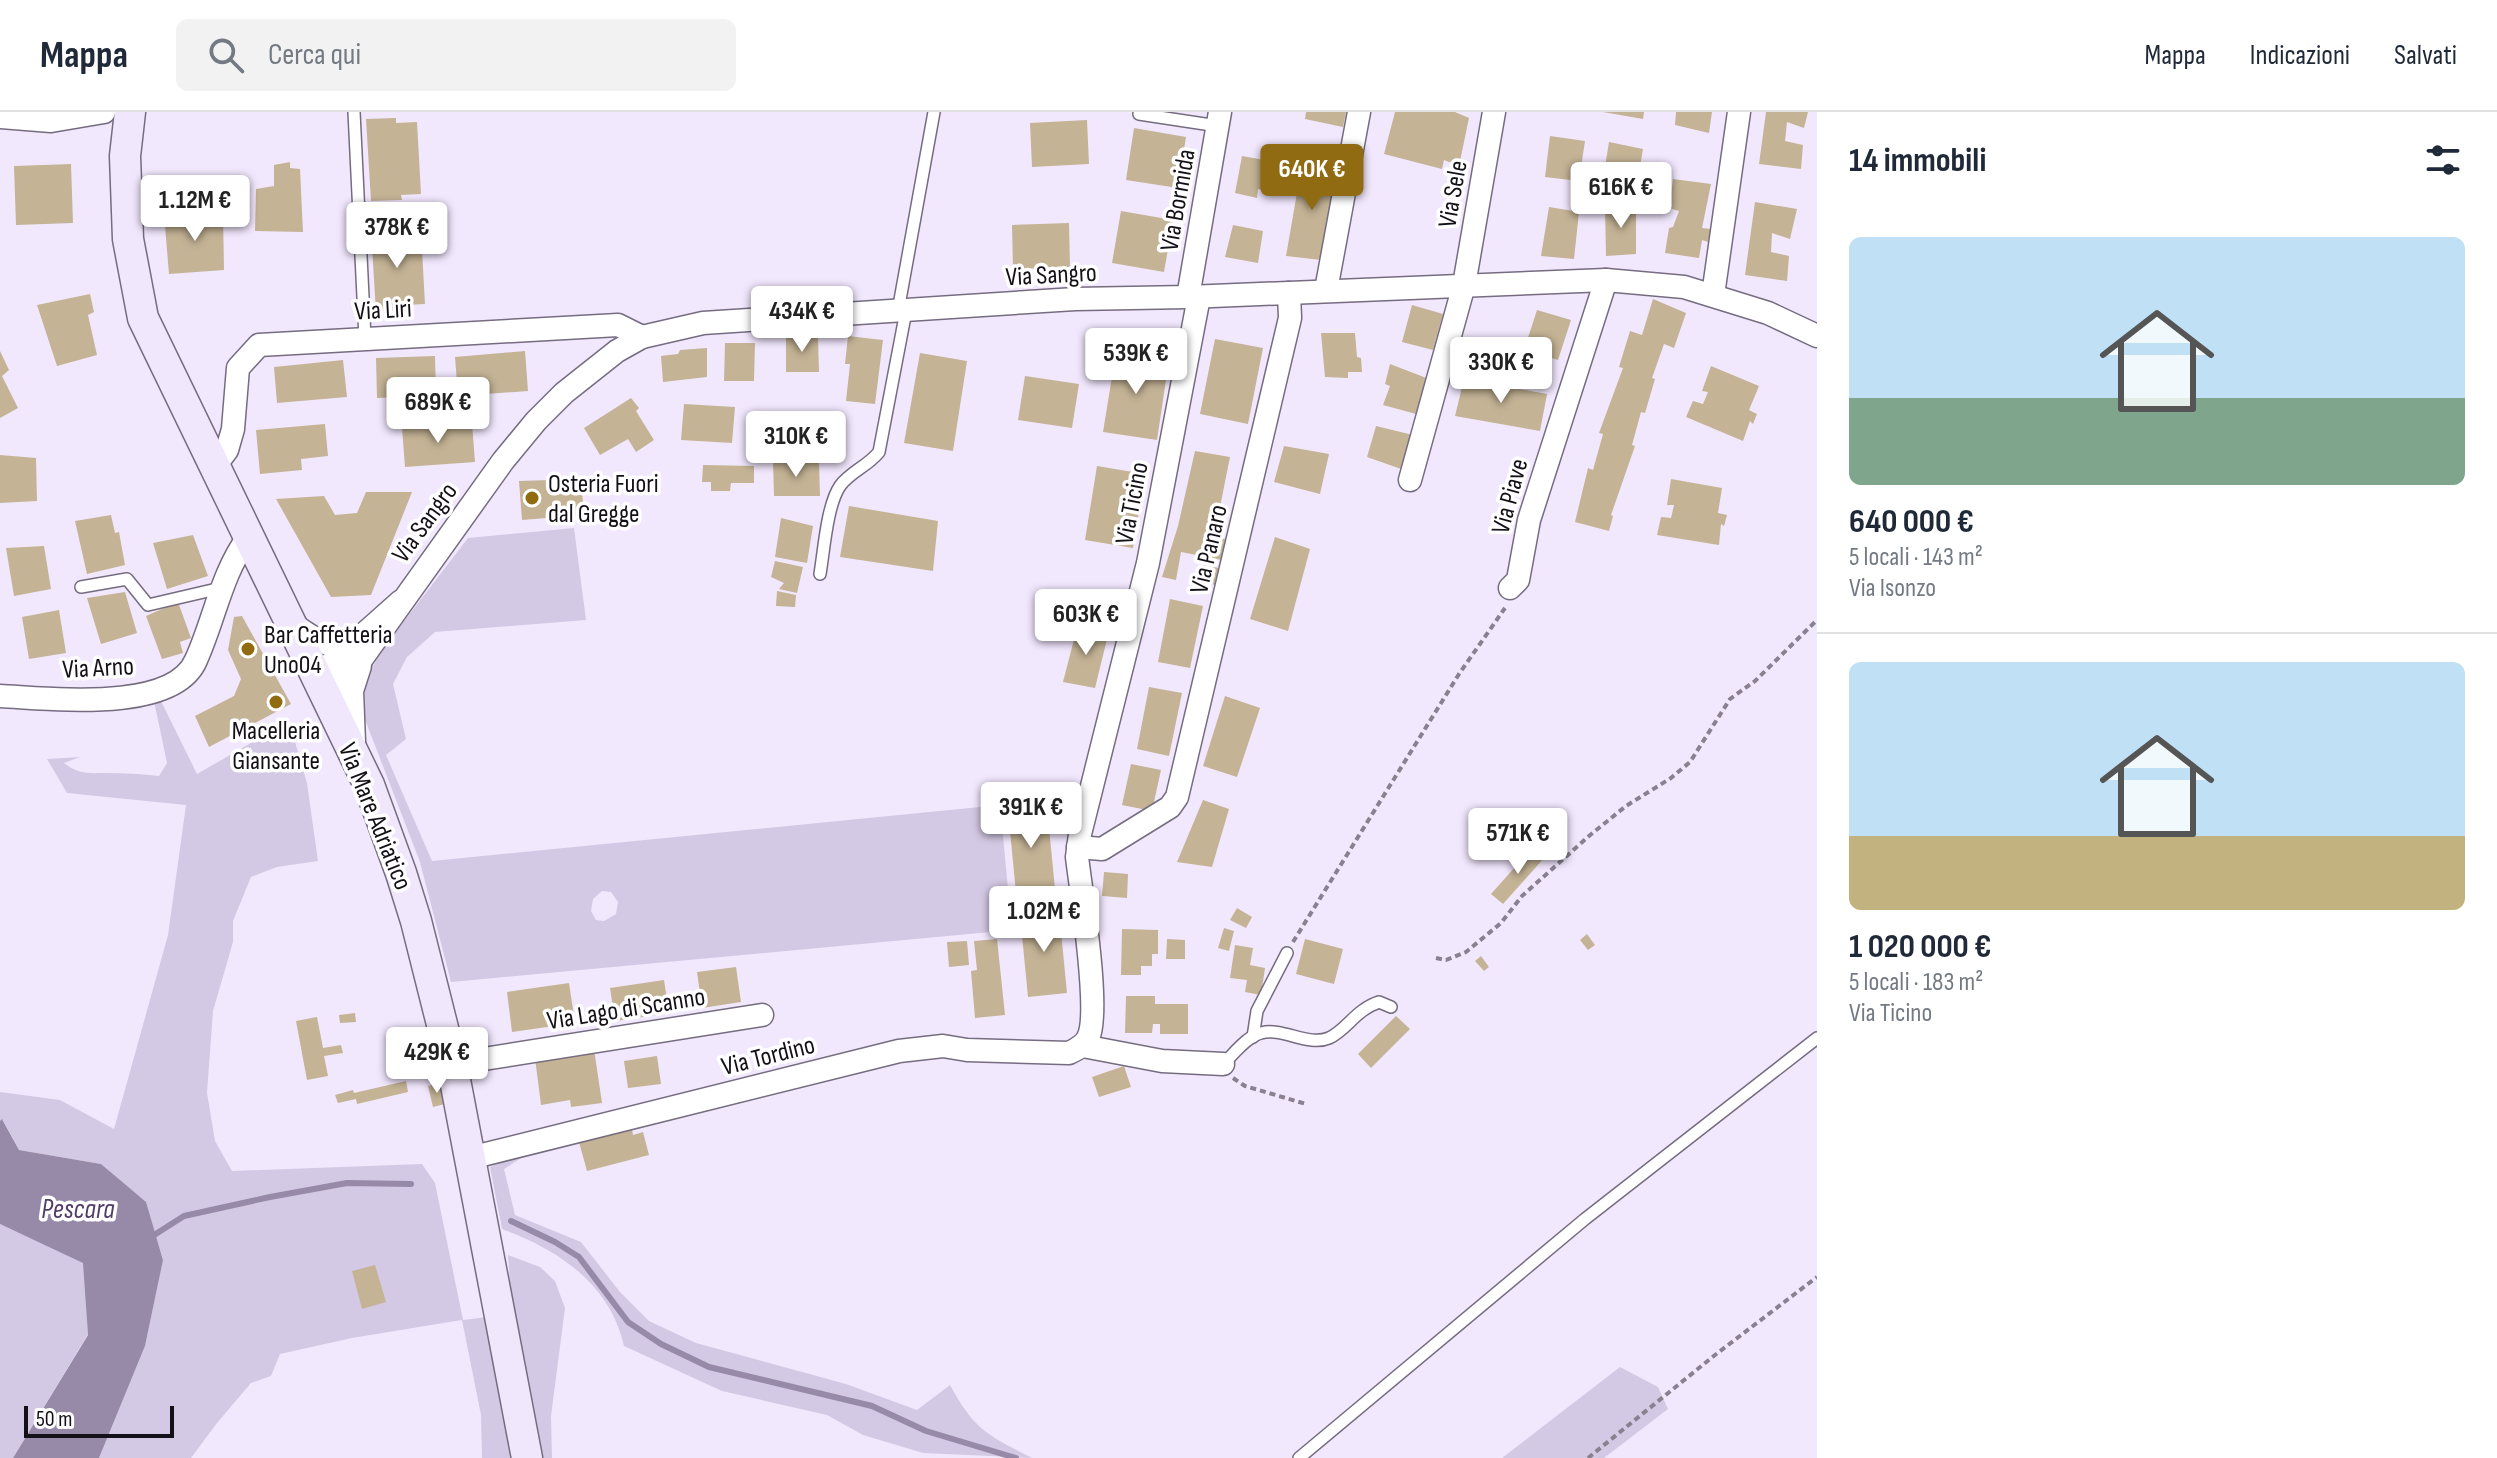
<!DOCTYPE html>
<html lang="it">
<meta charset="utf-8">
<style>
body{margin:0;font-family:"Sofia Sans Condensed",sans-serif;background:#f2f2f3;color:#1f2937;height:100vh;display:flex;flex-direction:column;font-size:30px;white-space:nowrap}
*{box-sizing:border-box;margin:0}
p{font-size:26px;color:#747a83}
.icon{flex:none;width:44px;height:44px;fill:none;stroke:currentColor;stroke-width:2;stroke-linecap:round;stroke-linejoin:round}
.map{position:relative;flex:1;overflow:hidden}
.drawer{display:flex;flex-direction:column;background:#fff;width:680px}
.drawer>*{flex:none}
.scale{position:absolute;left:24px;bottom:20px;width:150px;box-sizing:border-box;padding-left:8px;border:4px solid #131017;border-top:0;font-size:22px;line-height:28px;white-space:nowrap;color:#131017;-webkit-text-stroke:6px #fff;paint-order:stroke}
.price{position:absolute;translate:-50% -68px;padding:0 18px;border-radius:8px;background:#fff;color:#222;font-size:26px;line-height:52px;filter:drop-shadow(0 2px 4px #0008)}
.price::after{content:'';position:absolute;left:50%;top:48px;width:24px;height:18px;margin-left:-12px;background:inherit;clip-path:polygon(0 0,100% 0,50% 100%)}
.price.active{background:#906b11;color:#fff}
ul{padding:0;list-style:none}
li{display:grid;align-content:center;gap:16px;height:424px;padding:0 32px}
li+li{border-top:2px solid #e0e1e3}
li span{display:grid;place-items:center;height:248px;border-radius:12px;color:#555}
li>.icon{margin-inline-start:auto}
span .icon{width:144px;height:144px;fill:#fffc;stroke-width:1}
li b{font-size:34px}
h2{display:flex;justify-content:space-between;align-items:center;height:96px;padding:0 32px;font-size:34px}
header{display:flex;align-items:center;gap:48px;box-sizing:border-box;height:112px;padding:0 40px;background:#fff;border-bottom:2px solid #e0e1e3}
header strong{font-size:38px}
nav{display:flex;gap:44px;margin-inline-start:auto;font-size:28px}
.search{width:560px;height:72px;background:#f2f2f3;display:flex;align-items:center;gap:20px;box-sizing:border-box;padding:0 28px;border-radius:12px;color:#747a83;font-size:30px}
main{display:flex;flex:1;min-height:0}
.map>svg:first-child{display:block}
.green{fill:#d4c9e4;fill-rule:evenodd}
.water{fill:#978aa8}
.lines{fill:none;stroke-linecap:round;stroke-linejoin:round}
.stream{stroke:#978aa8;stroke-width:6}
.building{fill:#c4b395}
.service-casing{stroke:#756c80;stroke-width:14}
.minor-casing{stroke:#756c80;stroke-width:25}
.secondary-casing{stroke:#756c80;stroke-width:33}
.path{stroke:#888190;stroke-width:4;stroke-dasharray:6 4;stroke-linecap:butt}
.service{stroke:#fff;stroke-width:11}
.minor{stroke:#fff;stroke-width:22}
.secondary{stroke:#f1e7fd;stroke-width:30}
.poi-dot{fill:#906b11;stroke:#fff;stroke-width:3}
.labels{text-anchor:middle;stroke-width:7;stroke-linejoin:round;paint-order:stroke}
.street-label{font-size:26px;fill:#131017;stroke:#fff}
.poi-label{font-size:26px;fill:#131017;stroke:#fff;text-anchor:start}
.water-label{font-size:28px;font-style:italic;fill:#513c68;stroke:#fff}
</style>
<header>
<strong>Mappa</strong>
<div class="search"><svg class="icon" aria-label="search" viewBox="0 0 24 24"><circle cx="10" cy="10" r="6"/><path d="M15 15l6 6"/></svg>Cerca qui</div>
<nav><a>Mappa</a><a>Indicazioni</a><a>Salvati</a></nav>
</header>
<main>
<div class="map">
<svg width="1817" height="1346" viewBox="0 0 1817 1346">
<rect width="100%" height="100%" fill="#f2e8fe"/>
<g class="green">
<path d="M574,416L586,508L435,520L407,545L393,572L406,627L386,643L432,749L1000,693L1012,818L451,870L420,750L364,605L365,573L378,543L468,426ZM602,779L611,780L618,790L616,802L604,809L596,808L591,799L593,787Z"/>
<path d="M154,589H161L197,662L289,609L307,671L318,749L277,755L251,765L233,809V830L213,899L207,981L215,1029L232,1059L422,1052L435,1071L463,1208L512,1202L508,1143L540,1155L555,1169L565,1196L551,1304L552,1346H482L481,1303L462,1208L352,1226L280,1242L271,1264L251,1271L217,1311L191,1346H99L145,1234L163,1147L145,1091L101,1052L19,1038L3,1008L0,1009V980L60,988L114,1017L168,823L186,693L67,681L47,647L80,645L64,651C80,663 89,661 107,661C124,661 142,662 159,664L167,651Z"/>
<path d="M535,1037L504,1057L515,1103L581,1130L620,1180L649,1209L696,1231L846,1272L917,1298L950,1273C975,1319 988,1323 1032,1346L923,1341L863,1323L827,1303L722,1279L624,1234C610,1172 559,1138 502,1117L490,1055Z"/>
<path d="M0,1112L84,1150L88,1222L13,1346H0Z"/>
<path d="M1620,1255L1658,1275L1668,1297L1604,1346H1502Z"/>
</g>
<path class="water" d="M2,1007L19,1038L101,1052L146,1090L163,1148L145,1234L99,1346H13L88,1223L83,1151L0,1112V1009Z"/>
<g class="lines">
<g class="stream">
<path d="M511,1109L555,1130L579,1145L628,1210L661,1232L709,1255L872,1294L926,1319L1016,1346"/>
<path d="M151,1125L184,1104L270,1085L347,1071L411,1072"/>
</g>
</g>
<g class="building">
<path d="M1306,0H1346L1343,15L1305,7Z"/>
<path d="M1395,0H1455L1469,6L1459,54L1444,48L1442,57L1384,42Z"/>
<path d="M1603,0H1644L1643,7Z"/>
<path d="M1676,0H1712L1709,21L1675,13Z"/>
<path d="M1766,0H1808L1804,16L1787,10L1785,29L1803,33L1801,57L1759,52Z"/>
<path d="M396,6V11L417,10L421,82L401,83L402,88L371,89L366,7Z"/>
<path d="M1087,8L1089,52L1032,55L1030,11Z"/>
<path d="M1134,16L1186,25L1178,76L1126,68Z"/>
<path d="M1550,24L1585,29L1579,69L1545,65Z"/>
<path d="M1609,30L1643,37L1637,72L1603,67Z"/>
<path d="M1242,44L1276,50L1272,81L1258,77L1257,86L1235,81Z"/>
<path d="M290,50V56L300,57L303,120L255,119L256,77L274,74V53Z"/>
<path d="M71,52L73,111L16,113L14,54Z"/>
<path d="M1302,52L1338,58L1321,148L1286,144Z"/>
<path d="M1673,67L1711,72L1702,116L1711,117L1708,130L1702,128L1699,146L1665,141L1669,116L1673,115L1679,99L1669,96Z"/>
<path d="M1755,90L1797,97L1790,127L1772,121L1771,140L1789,144L1787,169L1745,163Z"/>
<path d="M1636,92V142L1606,144L1605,95Z"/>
<path d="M1549,95L1579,100L1574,147L1541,144Z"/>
<path d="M1121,99L1173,108L1164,160L1112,151Z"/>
<path d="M164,102H223L224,158L169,162Z"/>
<path d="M1069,111L1070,155L1013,157L1012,113Z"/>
<path d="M1233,113L1263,119L1258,151L1225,145Z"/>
<path d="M401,116V122L421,120L425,192L406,193V198L376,200L371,118Z"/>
<path d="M90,182L94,200L88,203L97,243L57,254L37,193Z"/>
<path d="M1653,187L1686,201L1674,236L1664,232L1652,266L1655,267L1645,301L1641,300L1632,333L1635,334L1611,403L1613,404L1609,419L1575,410L1588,356L1593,358L1603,322L1599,321L1623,256L1619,255L1630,219L1642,223Z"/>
<path d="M1412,193L1443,202L1433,238L1402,230Z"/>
<path d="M1537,198L1571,208L1558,248L1524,238Z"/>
<path d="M1321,221H1355L1357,245L1361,246L1362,260H1348V266L1325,265Z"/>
<path d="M786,223L818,225L819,260H786Z"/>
<path d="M848,224L883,228L875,292L846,289L850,252H845Z"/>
<path d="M1215,227L1263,236L1248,312L1200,302Z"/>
<path d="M725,231H755L754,269H724Z"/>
<path d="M707,236V265L663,270L661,244L678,242L680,238Z"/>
<path d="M0,239L9,258L2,264L18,296L0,306Z"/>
<path d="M525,239L528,279L458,284L455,245Z"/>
<path d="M1116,240L1169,248L1157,328L1103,320Z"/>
<path d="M920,241L967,249L953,339L904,331Z"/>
<path d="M435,244L436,284L377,286L376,246Z"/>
<path d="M343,248L347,285L277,291L274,255Z"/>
<path d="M1390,252L1429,267L1426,286L1421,284L1416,302L1383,293L1390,274L1385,272Z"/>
<path d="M1711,254L1759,274L1749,298L1757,302L1753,312L1750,309L1743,329L1686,305L1693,289L1703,292L1708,280L1702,279Z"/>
<path d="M1025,264L1079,272L1072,316L1018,308Z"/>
<path d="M1464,267L1547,282L1540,319L1455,304Z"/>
<path d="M631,286L639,296L636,299L654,328L636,340L628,327L600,343L584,316Z"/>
<path d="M684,292L735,295L732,331L681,328Z"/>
<path d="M472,311L475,350L405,355L402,316Z"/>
<path d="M325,312L328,344L301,347L302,358L260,362L256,318Z"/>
<path d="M1376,314L1413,323L1404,358L1367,345Z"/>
<path d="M1284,334L1329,342L1320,382L1274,370Z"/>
<path d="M1195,339L1230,345L1214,425L1226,427L1222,448L1181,440L1176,468L1162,465L1178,414Z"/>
<path d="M0,343L36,346L37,389L0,391Z"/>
<path d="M773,350H819L820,384H774Z"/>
<path d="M703,353L754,354V371H731L730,379H711V370H702Z"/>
<path d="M1097,354L1145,362L1133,436L1085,428Z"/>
<path d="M581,367L584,403L522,408L519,369Z"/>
<path d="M1671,367L1722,376L1718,401L1727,403L1724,414L1721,412L1719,433L1657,423L1661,405L1671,406L1674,393H1667Z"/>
<path d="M366,380H412L371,483L331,485L276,387L324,384L335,403L357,401Z"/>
<path d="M849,394L938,409L933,459L840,445Z"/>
<path d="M111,403L115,421L119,420L125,453L87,462L75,409Z"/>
<path d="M781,406L813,414L807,451L775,445Z"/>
<path d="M193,423L208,464L167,477L153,431Z"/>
<path d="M1275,425L1310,437L1288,519L1250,507Z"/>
<path d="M44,434L51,477L14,484L6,436Z"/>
<path d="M775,449L803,455L797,481L779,477L784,471L771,465Z"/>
<path d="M1203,453L1219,456L1216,473L1200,470Z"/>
<path d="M777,479L796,483L795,495L776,494Z"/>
<path d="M125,480L137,521L101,532L87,486Z"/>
<path d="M1170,487L1203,494L1190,556L1158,550Z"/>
<path d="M178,490L191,526L180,530L183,541L162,547L146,504Z"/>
<path d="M59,498L66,541L29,547L22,505Z"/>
<path d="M242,504L291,592L209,635L195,604L234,584L241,567L228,538L234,505Z"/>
<path d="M1077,516L1109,519L1095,576L1063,570Z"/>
<path d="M1149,575L1182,581L1169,644L1137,637Z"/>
<path d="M1225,584L1260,596L1237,665L1203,654Z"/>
<path d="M1131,652L1161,658L1152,699L1122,693Z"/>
<path d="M1203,688L1229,697L1212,755L1177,750Z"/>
<path d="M1047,695L1055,777L1016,781L1008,698Z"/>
<path d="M1533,735L1545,745L1503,792L1491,782Z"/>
<path d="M1104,760L1128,762L1127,786L1102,784Z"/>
<path d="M1237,796L1252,805L1246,816L1230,808Z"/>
<path d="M1059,799L1067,881L1028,885L1020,803Z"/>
<path d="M1224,816L1234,819L1229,839L1218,836Z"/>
<path d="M1122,817L1158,818V842H1152V854H1141V863H1121Z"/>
<path d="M1587,822L1595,833L1588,838L1580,828Z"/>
<path d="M997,827L1005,903L975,906L971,859L977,858L974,829Z"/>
<path d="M1167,827L1185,828V847H1166Z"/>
<path d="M1305,827L1343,837L1334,872L1296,862Z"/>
<path d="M967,829L969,853L949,855L947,830Z"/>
<path d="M1235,833L1253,836L1250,853L1265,856L1261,883L1245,880L1247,868L1230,866Z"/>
<path d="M1481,844L1489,855L1484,859L1475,849Z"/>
<path d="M736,855L741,890L702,896L697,860Z"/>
<path d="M664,868L669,901L615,909L610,876Z"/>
<path d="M569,871L575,911L512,920L507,880Z"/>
<path d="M1126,884H1155V892H1188V922H1160V912H1153L1152,921H1125Z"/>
<path d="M355,901L356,910L340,911L339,903Z"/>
<path d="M1396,904L1410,917L1371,956L1358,942Z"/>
<path d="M317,905L323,936L341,933L343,941L324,944L328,964L307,968L296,909Z"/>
<path d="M594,937L602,991L571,995L570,988L541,993L535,946Z"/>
<path d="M657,944L661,972L628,976L624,949Z"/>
<path d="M1124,954L1131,975L1099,985L1092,965Z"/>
<path d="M406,969L408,980L357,992L356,987L338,991L335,983L353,978L354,981Z"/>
<path d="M441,971L445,992L433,995L428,974Z"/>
<path d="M632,1017L633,1023L643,1020L649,1043L587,1059L579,1030Z"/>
<path d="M375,1153L386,1190L362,1197L352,1159Z"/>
</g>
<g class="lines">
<g class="service-casing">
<g id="service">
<path d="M354,0L365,226"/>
<path d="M1139,2L1218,14"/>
<path d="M898,199L934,0"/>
<path d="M820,462C824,438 827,393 840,374C850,360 868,354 879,340L906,199"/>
<path d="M81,475L127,467L148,493L221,476"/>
<path d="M1253,925L1257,899L1287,841"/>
<path d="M1223,952C1233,943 1247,924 1261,921C1283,915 1308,935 1329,926C1347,918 1355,898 1379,890L1391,895"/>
<path d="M1299,1346L1585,1107L1817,926"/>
</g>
</g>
<g class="minor-casing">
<g id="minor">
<path d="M0,5L51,9L104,0"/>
<path d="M1326,178L1359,0"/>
<path d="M1713,183L1739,0"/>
<path d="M1188,185L1220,0"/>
<path d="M215,354L227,338L233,317L238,256L259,233L618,213L642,225"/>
<path d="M1410,368L1464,173L1494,0"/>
<path d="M1510,476L1518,468L1529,408L1606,168"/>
<path d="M401,489L328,554L323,578L348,566L503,349L536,309L564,281L617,239L642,225L703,211L1075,187L1188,185L1606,168L1684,175L1768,201L1817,224"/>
<path d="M293,512C313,526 328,538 353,532"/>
<path d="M0,584C47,586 173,602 196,548C215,506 221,462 249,424"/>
<path d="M354,630L352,579L360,554"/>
<path d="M1078,735L1102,737L1170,695L1177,685L1290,206L1289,181"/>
<path d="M1083,934L1162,949L1223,952"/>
<path d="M452,952L762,903"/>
<path d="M470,1046L899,939L943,934L967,938L1069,941C1077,937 1084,934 1088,926C1101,901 1081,779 1077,745L1080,722L1148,451L1199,185"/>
</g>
</g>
<g class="secondary-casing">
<path id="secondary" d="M130,0L125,44L128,127L143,206L369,673L401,761L416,809L452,952L527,1346"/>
</g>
<g class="path">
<path d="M1293,830L1459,562L1505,496"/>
<path d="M1436,846L1446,848L1466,840L1501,811L1522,784L1589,724L1626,694L1671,666L1690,650L1730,587L1755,569L1817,508"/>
<path d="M1233,966L1245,974L1306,992"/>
<path d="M1588,1346L1715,1243L1817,1165"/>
</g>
<use href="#service" class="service"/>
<use href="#minor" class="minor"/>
<use href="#secondary" class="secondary"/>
</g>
<g class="poi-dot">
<circle cx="532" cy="386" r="8"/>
<circle cx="248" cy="537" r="8"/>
<circle cx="276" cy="590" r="8"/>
</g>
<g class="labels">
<g class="street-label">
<text transform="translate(1452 82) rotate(-80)" y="9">Via Sele</text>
<text transform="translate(1177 88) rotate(-80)" y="9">Via Bormida</text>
<text transform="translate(1051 162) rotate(-3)" y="9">Via Sangro</text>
<text transform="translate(383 197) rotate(-3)" y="9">Via Liri</text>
<text transform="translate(1509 384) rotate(-75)" y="9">Via Piave</text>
<text transform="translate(1131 391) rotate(-79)" y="9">Via Ticino</text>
<text transform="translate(424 410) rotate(-54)" y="9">Via Sangro</text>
<text transform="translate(1208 437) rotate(-77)" y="9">Via Panaro</text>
<text transform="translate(98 555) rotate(-3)" y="9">Via Arno</text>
<text transform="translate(376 704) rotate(68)" y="9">Via Mare Adriatico</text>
<text transform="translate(626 896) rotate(-9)" y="9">Via Lago di Scanno</text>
<text transform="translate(768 943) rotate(-14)" y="9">Via Tordino</text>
</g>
<g class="poi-label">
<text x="548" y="380">Osteria Fuori<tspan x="548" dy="30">dal Gregge</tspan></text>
<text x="264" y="531">Bar Caffetteria<tspan x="264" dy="30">Uno04</tspan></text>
<text x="276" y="627" text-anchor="middle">Macelleria<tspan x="276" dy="30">Giansante</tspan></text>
</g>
<g class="water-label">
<text x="78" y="1106">Pescara</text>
</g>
</g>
</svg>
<div class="scale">50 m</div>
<b class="price active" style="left:1312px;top:100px">640K €</b>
<b class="price" style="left:1621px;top:118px">616K €</b>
<b class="price" style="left:195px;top:131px">1.12M €</b>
<b class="price" style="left:397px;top:158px">378K €</b>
<b class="price" style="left:802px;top:242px">434K €</b>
<b class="price" style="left:1136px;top:284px">539K €</b>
<b class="price" style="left:1501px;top:293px">330K €</b>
<b class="price" style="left:438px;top:333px">689K €</b>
<b class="price" style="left:796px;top:367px">310K €</b>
<b class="price" style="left:1086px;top:545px">603K €</b>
<b class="price" style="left:1031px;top:738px">391K €</b>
<b class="price" style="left:1518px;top:764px">571K €</b>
<b class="price" style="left:1044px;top:842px">1.02M €</b>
<b class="price" style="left:437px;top:983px">429K €</b>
</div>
<section class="drawer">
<h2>14 immobili<svg class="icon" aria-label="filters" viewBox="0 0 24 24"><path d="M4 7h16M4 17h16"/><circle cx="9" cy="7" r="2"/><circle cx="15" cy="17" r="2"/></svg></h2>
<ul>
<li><span style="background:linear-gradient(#bfe0f5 65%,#7fa58c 0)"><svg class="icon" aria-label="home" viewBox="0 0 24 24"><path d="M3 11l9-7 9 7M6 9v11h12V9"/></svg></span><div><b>640 000 €</b><p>5 locali · 143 m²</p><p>Via Isonzo</p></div></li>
<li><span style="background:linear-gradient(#bfe0f5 70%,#c2b280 0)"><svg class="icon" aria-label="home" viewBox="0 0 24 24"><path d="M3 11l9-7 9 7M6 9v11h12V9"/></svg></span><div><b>1 020 000 €</b><p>5 locali · 183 m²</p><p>Via Ticino</p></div></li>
</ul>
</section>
</main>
